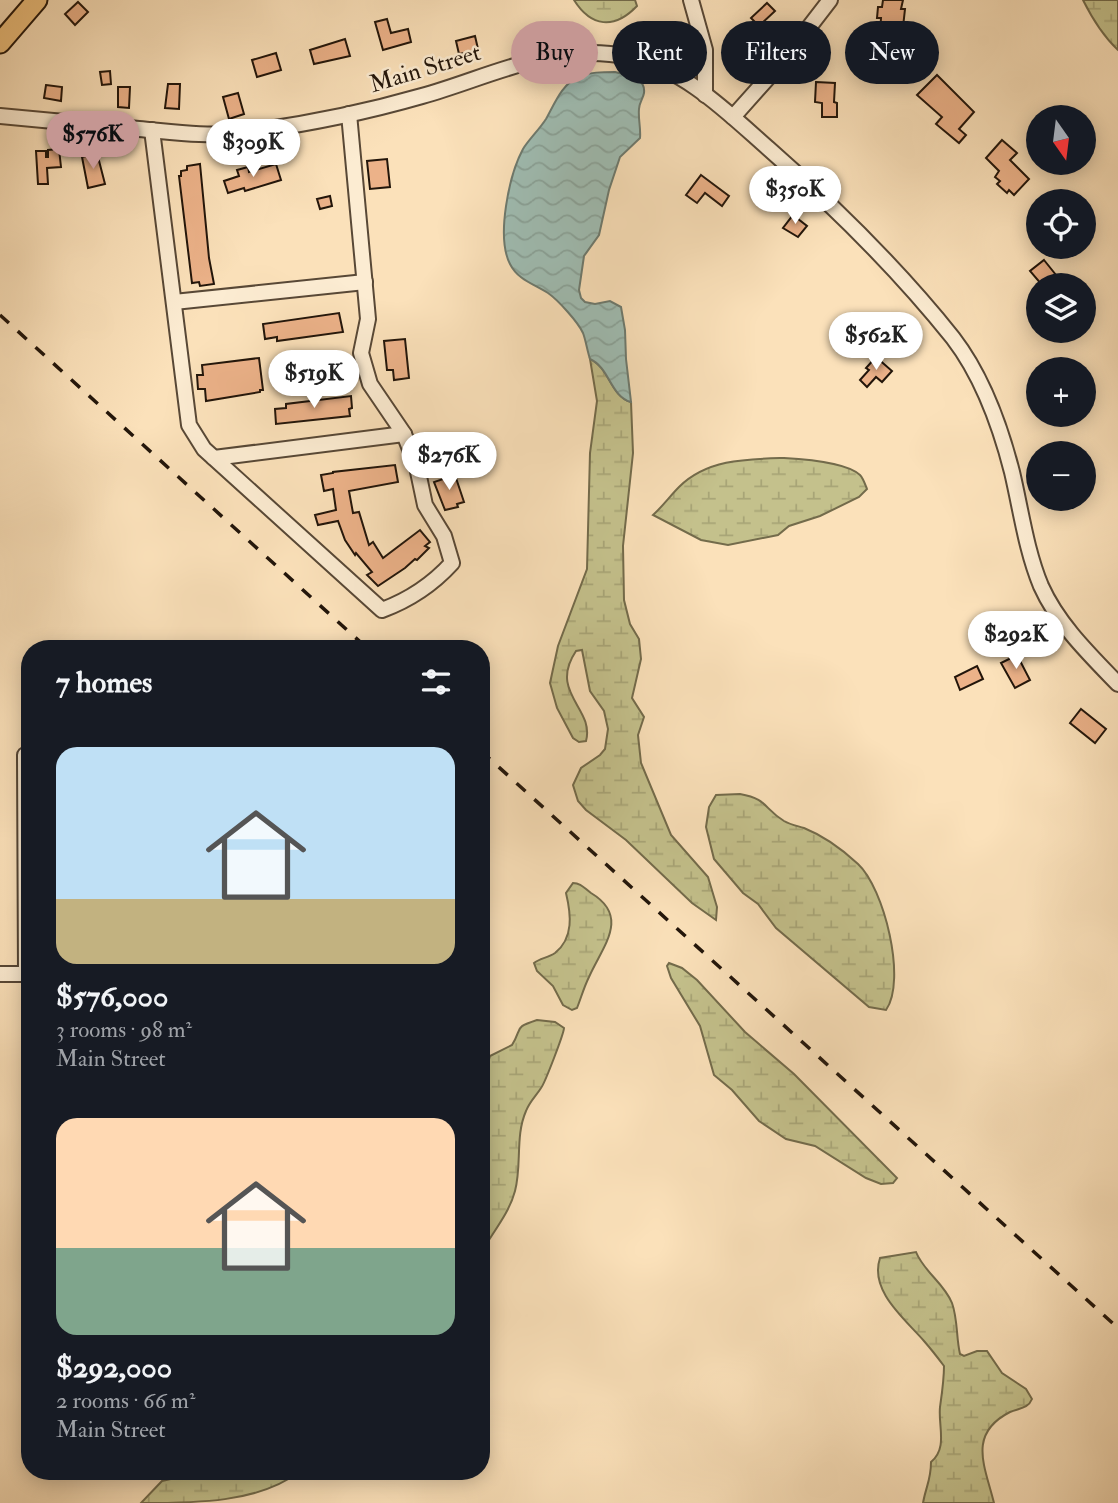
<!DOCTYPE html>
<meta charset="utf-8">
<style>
body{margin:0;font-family:"IM FELL Double Pica",serif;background:#242831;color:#f1f3f6;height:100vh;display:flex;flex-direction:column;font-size:26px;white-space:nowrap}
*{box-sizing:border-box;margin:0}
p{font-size:23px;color:#9ea1a6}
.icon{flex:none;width:38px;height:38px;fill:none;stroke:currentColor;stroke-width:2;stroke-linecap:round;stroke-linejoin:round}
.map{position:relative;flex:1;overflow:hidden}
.details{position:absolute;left:21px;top:640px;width:469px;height:840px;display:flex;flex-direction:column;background:#171b24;border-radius:28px;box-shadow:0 4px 18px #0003}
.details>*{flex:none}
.hud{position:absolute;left:511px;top:21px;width:500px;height:63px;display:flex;gap:14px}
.needle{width:46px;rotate:166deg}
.tools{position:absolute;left:1026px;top:105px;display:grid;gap:14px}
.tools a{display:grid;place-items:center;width:70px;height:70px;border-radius:50%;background:#171b24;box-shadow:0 4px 18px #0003;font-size:35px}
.price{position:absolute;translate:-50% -60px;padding:0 16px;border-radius:24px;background:#fff;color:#222;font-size:23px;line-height:46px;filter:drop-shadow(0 2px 4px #0008)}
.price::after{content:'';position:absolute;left:50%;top:42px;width:21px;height:16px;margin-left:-10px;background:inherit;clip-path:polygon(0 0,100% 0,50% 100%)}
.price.on{background:#c59692;color:#111}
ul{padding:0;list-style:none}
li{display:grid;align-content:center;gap:14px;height:371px;padding:0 35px}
li span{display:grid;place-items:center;height:217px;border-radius:21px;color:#555}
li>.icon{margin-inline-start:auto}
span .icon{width:126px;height:126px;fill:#fffc;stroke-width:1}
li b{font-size:30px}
h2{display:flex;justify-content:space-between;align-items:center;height:84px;padding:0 35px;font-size:30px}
.chip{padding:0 24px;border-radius:32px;background:#171b24;box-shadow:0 4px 18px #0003;font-size:24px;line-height:63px}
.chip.on{background:#c59692;color:#111}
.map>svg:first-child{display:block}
.wetland{fill:url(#wetland-marsh);stroke:#736b4b;stroke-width:2}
.water{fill:url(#water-waves);stroke:#6d7a6f;stroke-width:2}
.building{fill:#ecb289;stroke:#22150a;stroke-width:2}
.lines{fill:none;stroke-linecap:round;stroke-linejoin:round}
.minor-casing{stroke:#584836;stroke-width:18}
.major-casing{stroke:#22150a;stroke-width:23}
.minor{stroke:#fcecd2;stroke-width:14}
.major{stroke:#eec07d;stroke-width:19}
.rail{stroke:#22150a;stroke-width:3.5;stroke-dasharray:12 12;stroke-linecap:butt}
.labels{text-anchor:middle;stroke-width:5;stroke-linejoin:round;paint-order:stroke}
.street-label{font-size:24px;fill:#22150a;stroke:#fcecd2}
</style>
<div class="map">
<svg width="1118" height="1503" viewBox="0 0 1118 1503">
<defs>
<pattern id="wetland-marsh" width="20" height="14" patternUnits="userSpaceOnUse" patternTransform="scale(1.75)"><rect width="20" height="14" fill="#c4c18c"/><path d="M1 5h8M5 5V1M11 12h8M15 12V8" fill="none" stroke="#a8a577"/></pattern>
<pattern id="water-waves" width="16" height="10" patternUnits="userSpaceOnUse" patternTransform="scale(1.75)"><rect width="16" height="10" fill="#9fbdb3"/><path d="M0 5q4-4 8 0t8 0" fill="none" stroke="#89a299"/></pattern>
</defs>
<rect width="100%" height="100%" fill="#fbe1ba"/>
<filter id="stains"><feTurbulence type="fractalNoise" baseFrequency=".00286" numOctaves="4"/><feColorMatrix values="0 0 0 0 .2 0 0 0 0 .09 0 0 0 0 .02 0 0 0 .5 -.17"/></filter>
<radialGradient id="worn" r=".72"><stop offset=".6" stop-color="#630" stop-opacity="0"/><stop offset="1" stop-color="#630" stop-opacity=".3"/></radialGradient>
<g class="wetland">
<path d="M574,0H635L637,6C614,30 591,27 574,0Z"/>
<path d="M1083,0H1118V50C1103,36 1092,18 1083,0Z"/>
<path d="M590,359C610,368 610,396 631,402L633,453L623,546L624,600L630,624L639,639L641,659L632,698L644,717L638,735L641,763L671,835L708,877L717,907L716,920L692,903L626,840L586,810L578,801L573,785L581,768L600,755L605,749L608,729L604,711L590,691L582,650L576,651C548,693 595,708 586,741L579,742L573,738L557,708L550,683L558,646L587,569L590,453L597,401Z"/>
<path d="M784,458C802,459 846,462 860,475C863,478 865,484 867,489L859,497L820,516L789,526L778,535L728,545L701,540L653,515C663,506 670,496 679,487C707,459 747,459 784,458Z"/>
<path d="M740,794C768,799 763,808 784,821C791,825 798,826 804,828C824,836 843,850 858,864C884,888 907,980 886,1010L869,1007L776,928L758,904L743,893L714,859L706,827L709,807L716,795Z"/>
<path d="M573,883C581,883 584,888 591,893C631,917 602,947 589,977C584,987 581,998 577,1008L572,1010L563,1005L553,986L537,971L534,963C540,958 548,958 555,953C574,938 571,914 566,893Z"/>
<path d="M669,963L682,968L697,980L745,1032L794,1074L897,1178L893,1183L881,1184L866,1178L815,1146L786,1139L759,1121L732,1090L714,1075L700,1026L671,978L667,966Z"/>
<path d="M537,1020L555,1022L564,1028C564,1033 545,1083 541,1088C536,1096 530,1101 526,1111C515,1136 522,1165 515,1191C509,1214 492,1233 481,1253V1101L486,1095L484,1076L490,1056L512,1045C523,1027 513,1028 537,1020Z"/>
<path d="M916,1252C924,1272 944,1283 952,1303C958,1320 956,1337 960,1354L964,1356L977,1351H987L1002,1373L1026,1389L1032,1399C1028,1409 1019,1408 1010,1412C967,1434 985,1466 994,1503H923C926,1486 931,1480 931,1462C948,1448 938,1426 940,1407C942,1393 944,1380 944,1366C938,1358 931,1349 924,1341C905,1319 869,1291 880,1258Z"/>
<path d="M201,1472H299C258,1503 195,1503 141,1503L162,1481Z"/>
</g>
<path class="water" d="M615,72C626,75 646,77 644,93C643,99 639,103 639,109C638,119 641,128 640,138L620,157L609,190L599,235L584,256L579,290L581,298L585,302L595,304L610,301L621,307L625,330L626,359L631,402C610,396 610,368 590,359C587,350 586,341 583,333C578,322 558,300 548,293C534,284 518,280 510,264C496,237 509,175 523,149C529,139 539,130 546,119C554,105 562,84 578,77C589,72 603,72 615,72Z"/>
<g class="building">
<path d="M883,0H903L901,9H905L903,27L897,26L896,35L880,34L881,18H877L878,7H882Z"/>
<path d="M78,2L88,12L75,25L65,14Z"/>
<path d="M767,3L775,11L759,26L751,18Z"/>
<path d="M387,19L391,33L408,29L411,42L383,50L375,22Z"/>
<path d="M475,36L478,49L465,54L464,53L459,54L456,41Z"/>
<path d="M345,39L350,56L314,64L310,50Z"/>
<path d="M276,53L281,70L257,77L252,60Z"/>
<path d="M110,71L111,84L102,85L100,72Z"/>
<path d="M937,75L974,112L959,129L966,135L959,143L936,124L942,117L917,95Z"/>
<path d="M816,82L835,83L834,102L837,103V117H822V103L815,102Z"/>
<path d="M168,84H180L179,109L165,108Z"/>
<path d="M46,85L62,87L61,101L44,98Z"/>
<path d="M118,87H130L129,108L118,107Z"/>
<path d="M238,93L244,114L229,119L223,97Z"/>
<path d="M1002,140L1017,153L1010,160L1029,179L1014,195L1009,190L1007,193L997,184L1000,181L995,177L999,171L986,158Z"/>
<path d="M59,149L61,167L47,168L48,184H38L36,151H46V157H48V150Z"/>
<path d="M97,153L105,184L88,188L82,157Z"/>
<path d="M387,159L390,187L370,189L367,161Z"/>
<path d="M200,164L209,258L214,284L200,286L199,282L192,283L179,176H181V171L187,170V166Z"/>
<path d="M276,164L281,180L245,191L244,188L228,193L224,181L239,176L237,170L248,167L249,172Z"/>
<path d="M701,175L729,196L722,206L705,193L697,203L686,195Z"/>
<path d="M330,196L332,206L320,209L317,199Z"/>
<path d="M793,215L807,226L798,237L783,228Z"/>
<path d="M1044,260L1064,285H1042L1030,271Z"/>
<path d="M339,313L343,332L277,341V337L265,339L263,324Z"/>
<path d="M405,339L409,378L394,380L393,370H387L384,341Z"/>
<path d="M876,357L892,371L882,382L876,377L867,387L860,380L869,370L866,368Z"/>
<path d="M259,358L263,390H260V392L206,401L205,389H198L197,375H203L202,365Z"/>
<path d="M351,396L352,408L349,409L350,416L276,424L275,409L286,408V404Z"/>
<path d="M395,465L398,482L349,491L353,513L359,512L369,545L373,542L383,558L420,530L430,542L425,546L429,548L417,560L415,559L405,568L378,586L367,575L372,572L356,553L355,555L345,540L338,521L318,525L315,515L336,510L333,489L324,491L321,475L333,473V472Z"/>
<path d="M455,475L464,502L457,504L458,507L445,510L434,482Z"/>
<path d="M1017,655L1030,680L1015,688L1001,663Z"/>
<path d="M977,666L983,679L960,690L955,677Z"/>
<path d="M1081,709L1106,729L1095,743L1070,723Z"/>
</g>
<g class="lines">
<g class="minor-casing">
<g id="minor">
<path d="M691,0L705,50V95"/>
<path d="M0,116C46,120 93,125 139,129C173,132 208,137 242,133C302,125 363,113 422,96C491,77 553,41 629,57C685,69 727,112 769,149C835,207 898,269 953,338C983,377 1000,425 1012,472C1021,510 1026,550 1041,586C1058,624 1089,654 1118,684"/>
<path d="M733,117L783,61L830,0"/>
<path d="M152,130L189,425L204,449L382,610C409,600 432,585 452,563L444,536L425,505L417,467L404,434L370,384L361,353L368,319L349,114"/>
<path d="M174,302L365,282"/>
<path d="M214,458L404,434"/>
<path d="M25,755L26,974"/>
<path d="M0,974H30"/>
</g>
</g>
<g class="major-casing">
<path id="major" d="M0,43L37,0"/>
</g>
<use href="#minor" class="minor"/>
<use href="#major" class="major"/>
<g class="rail">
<path d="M0,315L368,649"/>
<path d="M481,751L1118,1328"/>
</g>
</g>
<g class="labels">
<g class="street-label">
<text transform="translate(425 68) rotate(-17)" y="8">Main Street</text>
</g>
</g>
<rect width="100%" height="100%" filter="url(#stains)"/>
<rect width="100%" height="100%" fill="url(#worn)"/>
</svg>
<div class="tools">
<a><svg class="needle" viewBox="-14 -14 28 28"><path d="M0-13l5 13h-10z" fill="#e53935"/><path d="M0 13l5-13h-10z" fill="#9ea1a6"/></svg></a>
<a><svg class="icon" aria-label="locate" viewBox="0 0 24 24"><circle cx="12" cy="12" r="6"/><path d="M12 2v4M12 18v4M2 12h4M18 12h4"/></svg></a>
<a><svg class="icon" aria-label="layers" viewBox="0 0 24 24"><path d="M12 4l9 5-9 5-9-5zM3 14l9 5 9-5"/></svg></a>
<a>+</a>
<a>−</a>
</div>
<b class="price on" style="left:93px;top:171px">$576K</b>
<b class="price" style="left:253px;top:179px">$309K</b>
<b class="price" style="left:795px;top:226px">$350K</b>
<b class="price" style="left:876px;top:372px">$562K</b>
<b class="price" style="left:314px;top:410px">$519K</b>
<b class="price" style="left:449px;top:492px">$276K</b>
<b class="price" style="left:1016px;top:671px">$292K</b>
<div class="hud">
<a class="chip on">Buy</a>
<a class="chip">Rent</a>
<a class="chip">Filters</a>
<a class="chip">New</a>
</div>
<section class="details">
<h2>7 homes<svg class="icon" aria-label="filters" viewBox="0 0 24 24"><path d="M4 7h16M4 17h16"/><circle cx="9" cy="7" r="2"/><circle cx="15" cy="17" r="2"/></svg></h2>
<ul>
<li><span style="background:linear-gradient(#bfe0f5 70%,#c2b280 0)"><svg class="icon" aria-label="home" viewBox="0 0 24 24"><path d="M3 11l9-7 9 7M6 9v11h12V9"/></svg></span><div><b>$576,000</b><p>3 rooms · 98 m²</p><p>Main Street</p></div></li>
<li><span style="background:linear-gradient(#ffd9b3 60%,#7fa58c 0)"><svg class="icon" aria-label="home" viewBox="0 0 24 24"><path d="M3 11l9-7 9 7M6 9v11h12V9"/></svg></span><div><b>$292,000</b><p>2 rooms · 66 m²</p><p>Main Street</p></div></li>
</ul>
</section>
</div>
